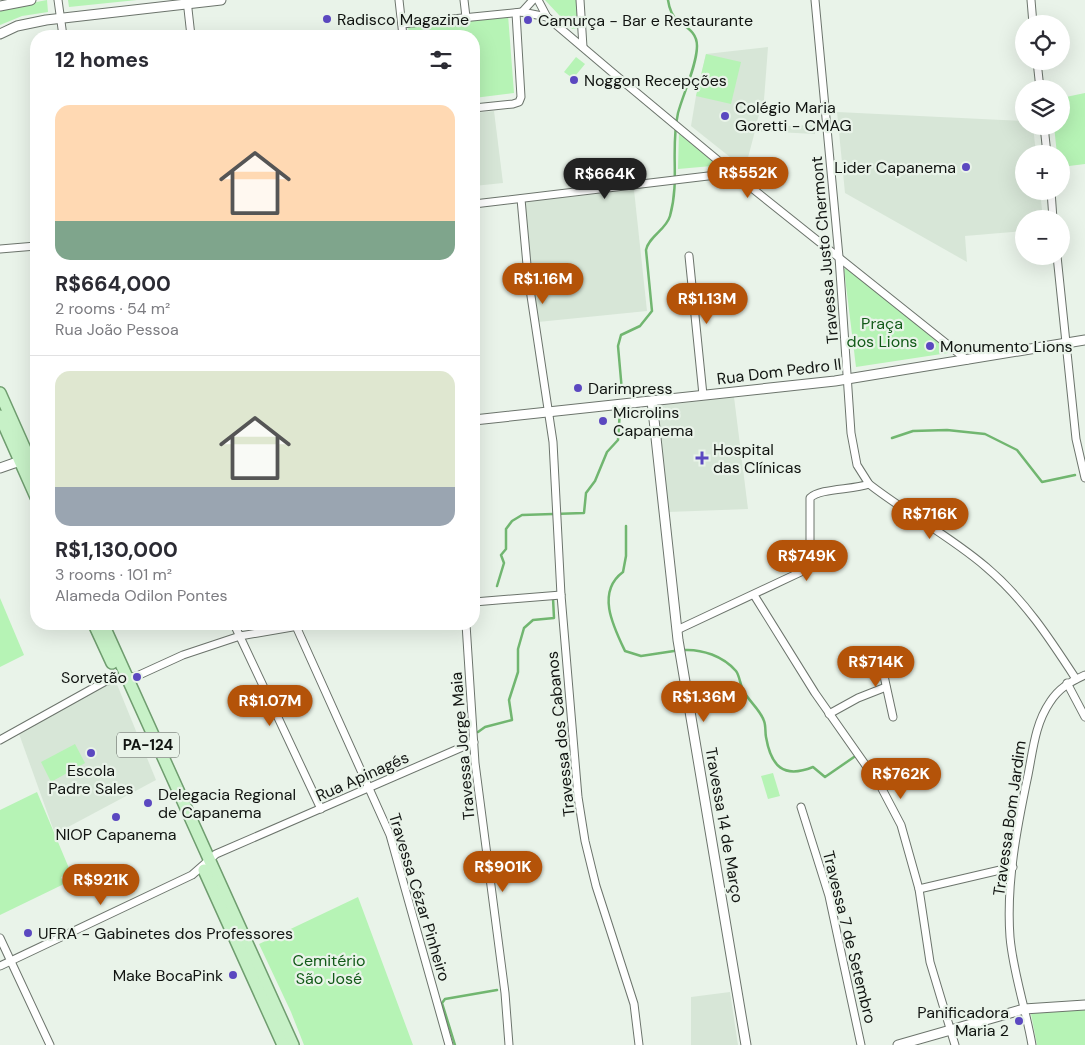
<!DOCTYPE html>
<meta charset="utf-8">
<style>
body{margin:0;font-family:"DM Sans",sans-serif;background:#f7f7f7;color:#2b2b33;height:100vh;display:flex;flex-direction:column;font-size:19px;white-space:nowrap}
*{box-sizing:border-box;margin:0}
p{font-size:16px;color:#7c7c81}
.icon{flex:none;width:28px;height:28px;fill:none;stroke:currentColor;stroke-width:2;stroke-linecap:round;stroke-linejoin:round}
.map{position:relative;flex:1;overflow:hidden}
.side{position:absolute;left:30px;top:30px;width:450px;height:600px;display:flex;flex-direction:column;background:#fff;border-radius:20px;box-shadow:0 5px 20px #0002}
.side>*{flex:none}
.fabs{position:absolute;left:1015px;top:15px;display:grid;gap:10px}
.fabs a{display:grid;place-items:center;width:55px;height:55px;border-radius:50%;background:#fff;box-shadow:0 5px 20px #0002;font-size:25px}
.price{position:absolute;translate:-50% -42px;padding:0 11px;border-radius:18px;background:#b45309;color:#fff;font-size:16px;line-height:32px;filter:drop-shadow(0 1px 2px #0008)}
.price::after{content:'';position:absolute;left:50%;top:30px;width:15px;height:11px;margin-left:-8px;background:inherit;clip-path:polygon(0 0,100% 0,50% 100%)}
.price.current{background:#222;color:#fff}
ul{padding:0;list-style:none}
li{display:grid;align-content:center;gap:10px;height:265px;padding:0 25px}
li+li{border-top:1px solid #e1e1e2}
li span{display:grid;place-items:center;height:155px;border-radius:15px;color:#555}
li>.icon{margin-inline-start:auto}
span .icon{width:90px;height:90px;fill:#fffc;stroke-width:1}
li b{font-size:21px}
h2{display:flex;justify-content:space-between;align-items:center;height:60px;padding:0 25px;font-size:21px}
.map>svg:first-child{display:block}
.built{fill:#d7e6d7}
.green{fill:#b6f3b5}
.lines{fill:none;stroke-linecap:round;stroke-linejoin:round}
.stream{stroke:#71b670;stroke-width:2.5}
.minor-casing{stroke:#6c746c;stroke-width:9}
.tertiary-casing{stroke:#6c746c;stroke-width:11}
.primary-casing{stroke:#6f9d6f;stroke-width:14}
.minor{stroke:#fff;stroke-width:7}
.tertiary{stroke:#fff;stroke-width:9}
.primary{stroke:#c7f1c7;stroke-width:11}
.poi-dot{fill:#5b48c0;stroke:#e9f3e9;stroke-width:2}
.labels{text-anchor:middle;stroke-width:4.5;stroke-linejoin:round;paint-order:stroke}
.shield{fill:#e9f3e9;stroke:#525752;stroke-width:1}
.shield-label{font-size:15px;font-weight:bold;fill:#111411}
.poi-label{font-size:16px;fill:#111411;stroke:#e9f3e9;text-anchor:start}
.street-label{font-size:16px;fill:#111411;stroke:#e9f3e9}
.park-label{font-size:16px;fill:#125a18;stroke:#e9f3e9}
</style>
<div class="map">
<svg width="1085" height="1045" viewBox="0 0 1085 1045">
<rect width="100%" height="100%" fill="#e9f3e9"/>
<g class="built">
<path d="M768,47L764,100L755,127L815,125V134L755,131L745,169L691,126L696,96L706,54Z"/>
<path d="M494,111L503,183L474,186V113Z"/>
<path d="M837,112L1024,121V126H1033L1036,154H1024V191H1040L1043,219H1024V231L965,236L967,262L845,193Z"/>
<path d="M634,190L647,311L538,322L524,202Z"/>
<path d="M734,397L748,509L668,512L657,406Z"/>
<path d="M114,677L156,780L55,834L18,731Z"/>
<path d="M730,992L738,1045H691V997Z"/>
</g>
<g class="green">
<path d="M47,0L48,12L22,16L0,25V9Z"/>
<path d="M68,0H137L69,7Z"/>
<path d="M545,0H576L578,28L572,29Z"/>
<path d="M508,15L514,93L474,98V36H409L408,27Z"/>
<path d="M706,54L741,62L731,104L696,96Z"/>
<path d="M576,57L585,64L576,75L571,77L564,72Z"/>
<path d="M1085,93V164L1061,167V154H1057L1054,126H1061V98Z"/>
<path d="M679,131L712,160V166L678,169Z"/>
<path d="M609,165L610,172L588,175L587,166Z"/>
<path d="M848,268L948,349V353L856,367L844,269Z"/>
<path d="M0,598L24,655L0,667Z"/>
<path d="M75,744L85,763L51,782L41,762Z"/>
<path d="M773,773L780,796L768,799L761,776Z"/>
<path d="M37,792L71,873L61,877L64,884L0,915V810Z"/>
<path d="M358,897L413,1045H304L291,1012L259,944Z"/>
<path d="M1085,1006V1045H1037L1031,1014Z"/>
</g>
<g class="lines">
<g class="stream">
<path d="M622,391L618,346L621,335L640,326L652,311L646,250C649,236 666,230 670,216C680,180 670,149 678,113C683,94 697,65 697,46C697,32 687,28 678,21C672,16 669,7 668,0"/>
<path d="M892,438L913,431L947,430L985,434L1017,450L1042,482L1075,475"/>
<path d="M626,526V556L623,572C596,592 613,626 625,651L641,656L674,651"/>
<path d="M497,586L504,563L501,555L506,549V529L512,521L522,515L584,513L586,493L595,481L607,452L618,440L620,410"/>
<path d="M684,650C702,649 723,656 736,671C740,676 740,686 744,692C750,702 761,711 764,721C766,726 765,732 766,737C771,766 783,779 813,767L825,777L854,757"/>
<path d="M478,732L485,727L512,720L509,700L518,672V649L524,628L533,620L554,618L553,598"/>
<path d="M455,1045L442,1003L445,999L497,990"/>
</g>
<g class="minor-casing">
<g id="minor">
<path d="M58,0L63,36"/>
<path d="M187,0L191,36"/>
<path d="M399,0L403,36"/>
<path d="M464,0L466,17"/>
<path d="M538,0L547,17L613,73L733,173L967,360"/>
<path d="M580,0L583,47"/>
<path d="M815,0L839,257L851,433L857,465L869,484C906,513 950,536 986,567C1024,599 1050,639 1076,679"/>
<path d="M1031,0L1033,24"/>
<path d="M522,12L533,0"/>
<path d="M402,24L522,12L547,17"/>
<path d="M1037,61L1040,89"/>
<path d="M474,108L513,104L519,102L521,97L516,13"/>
<path d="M1044,126L1047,154"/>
<path d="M1051,191L1053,219"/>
<path d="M521,199L528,276L553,442L561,595L578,797L585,841L596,886L634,1004L639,1045"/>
<path d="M474,204L733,173"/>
<path d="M0,249L36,246"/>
<path d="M689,256L703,395"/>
<path d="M1057,256L1076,439L1085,478"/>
<path d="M754,595L815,693L881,787L901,825L919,889L930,962L955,1045"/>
<path d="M474,602L561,595"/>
<path d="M234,624L321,809"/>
<path d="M295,624L390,835L449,1045"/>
<path d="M466,624L475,763L505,993L509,1045"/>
<path d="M677,630L805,570L810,559V498C820,488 853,490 869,484"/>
<path d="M879,653L893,717"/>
<path d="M1067,683L1085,717"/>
<path d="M829,714L858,698L886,687"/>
<path d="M0,740L106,681L137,676L183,655L240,636L310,624"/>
<path d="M801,807L829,896L861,1045"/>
<path d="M919,889L1013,867"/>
<path d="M0,938L50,1045"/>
<path d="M0,966L192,875L216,854L474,742"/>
<path d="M1032,1045C1026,1009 1013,973 1010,937C1006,883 1017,827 1028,775C1033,750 1035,724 1050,702C1059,688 1070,682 1085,675"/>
</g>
</g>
<g class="tertiary-casing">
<g id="tertiary">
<path d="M0,6L31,0"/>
<path d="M0,34L17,26L46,20L221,0"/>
<path d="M652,401L678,640L746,1045"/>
<path d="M474,420L835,381L1085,340"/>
<path d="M0,468L20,461H26"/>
<path d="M898,1045L1024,1009L1085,1005"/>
</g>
</g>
<g class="primary-casing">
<g id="primary">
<path d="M0,393L36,474"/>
<path d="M0,416L36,497"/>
<path d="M94,624L112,663"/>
<path d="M103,624L293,1045"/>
<path d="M204,870L283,1045"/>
</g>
</g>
<use href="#minor" class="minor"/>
<use href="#tertiary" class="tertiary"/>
<use href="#primary" class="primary"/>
</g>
<g class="poi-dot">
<circle cx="327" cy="19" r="5"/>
<circle cx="528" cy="20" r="5"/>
<circle cx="574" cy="80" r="5"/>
<circle cx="725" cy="116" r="5"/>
<circle cx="966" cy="167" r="5"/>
<circle cx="930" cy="346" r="5"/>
<circle cx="578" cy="388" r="5"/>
<circle cx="603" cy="421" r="5"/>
<path d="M699.5 450.5h5v5h5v5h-5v5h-5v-5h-5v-5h5z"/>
<circle cx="137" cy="677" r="5"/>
<circle cx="91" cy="753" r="5"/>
<circle cx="148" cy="803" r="5"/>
<circle cx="116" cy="817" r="5"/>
<circle cx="28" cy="933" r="5"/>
<circle cx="233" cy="975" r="5"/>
<circle cx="1019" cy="1021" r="5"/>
</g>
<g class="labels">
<rect class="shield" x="117" y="732.5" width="62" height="25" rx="4"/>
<g class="shield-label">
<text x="148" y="750">PA-124</text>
</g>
<g class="poi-label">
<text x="337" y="25">Radisco Magazine</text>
<text x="538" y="26">Camurça - Bar e Restaurante</text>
<text x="584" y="86">Noggon Recepções</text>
<text x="735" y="113">Colégio Maria<tspan x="735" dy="18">Goretti - CMAG</tspan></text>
<text x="956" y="173" text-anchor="end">Lider Capanema</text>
<text x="940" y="352">Monumento Lions</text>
<text x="588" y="394">Darimpress</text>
<text x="613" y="418">Microlins<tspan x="613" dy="18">Capanema</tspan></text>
<text x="713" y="455">Hospital<tspan x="713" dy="18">das Clínicas</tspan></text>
<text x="127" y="683" text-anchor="end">Sorvetão</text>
<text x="91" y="776" text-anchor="middle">Escola<tspan x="91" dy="18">Padre Sales</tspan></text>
<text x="158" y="800">Delegacia Regional<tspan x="158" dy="18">de Capanema</tspan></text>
<text x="116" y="840" text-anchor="middle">NIOP Capanema</text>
<text x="38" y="939">UFRA - Gabinetes dos Professores</text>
<text x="223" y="981" text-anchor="end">Make BocaPink</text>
<text x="1009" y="1018" text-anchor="end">Panificadora<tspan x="1009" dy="18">Maria 2</tspan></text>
</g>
<g class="street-label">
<text transform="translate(824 250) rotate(-95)" y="6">Travessa Justo Chermont</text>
<text transform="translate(779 371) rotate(-7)" y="6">Rua Dom Pedro II</text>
<text transform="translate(560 734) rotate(-96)" y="6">Travessa dos Cabanos</text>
<text transform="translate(462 746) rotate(-95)" y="6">Travessa Jorge Maia</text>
<text transform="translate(362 776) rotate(-24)" y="6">Rua Apinagés</text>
<text transform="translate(1009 818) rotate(-82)" y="6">Travessa Bom Jardim</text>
<text transform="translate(725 825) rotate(80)" y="6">Travessa 14 de Março</text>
<text transform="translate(420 897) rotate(73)" y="6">Travessa Cézar Pinheiro</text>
<text transform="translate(850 937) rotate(76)" y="6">Travessa 7 de Setembro</text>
</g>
<g class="park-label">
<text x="882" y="329">Praça<tspan x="882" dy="18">dos Lions</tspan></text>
<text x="329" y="966">Cemitério<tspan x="329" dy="18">São José</tspan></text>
</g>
</g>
</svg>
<div class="fabs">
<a><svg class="icon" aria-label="locate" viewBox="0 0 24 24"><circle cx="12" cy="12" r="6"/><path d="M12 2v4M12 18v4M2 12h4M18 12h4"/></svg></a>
<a><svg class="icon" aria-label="layers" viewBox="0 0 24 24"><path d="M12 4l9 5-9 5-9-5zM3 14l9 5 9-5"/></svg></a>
<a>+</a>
<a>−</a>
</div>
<b class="price" style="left:748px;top:199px">R$552K</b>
<b class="price current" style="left:605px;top:200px">R$664K</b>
<b class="price" style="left:543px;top:305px">R$1.16M</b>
<b class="price" style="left:707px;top:325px">R$1.13M</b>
<b class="price" style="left:930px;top:540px">R$716K</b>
<b class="price" style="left:807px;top:582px">R$749K</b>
<b class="price" style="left:876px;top:688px">R$714K</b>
<b class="price" style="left:704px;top:723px">R$1.36M</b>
<b class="price" style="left:270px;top:727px">R$1.07M</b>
<b class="price" style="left:901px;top:800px">R$762K</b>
<b class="price" style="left:503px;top:893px">R$901K</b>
<b class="price" style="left:101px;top:906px">R$921K</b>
<section class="side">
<h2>12 homes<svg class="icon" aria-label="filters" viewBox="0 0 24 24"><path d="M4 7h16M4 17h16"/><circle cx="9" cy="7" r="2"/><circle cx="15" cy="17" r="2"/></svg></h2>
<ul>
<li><span style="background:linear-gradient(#ffd9b3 75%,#7fa58c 0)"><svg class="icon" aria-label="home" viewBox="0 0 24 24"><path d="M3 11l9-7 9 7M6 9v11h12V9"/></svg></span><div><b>R$664,000</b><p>2 rooms · 54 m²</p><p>Rua João Pessoa</p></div></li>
<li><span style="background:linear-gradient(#dfe7d0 75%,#9aa5b1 0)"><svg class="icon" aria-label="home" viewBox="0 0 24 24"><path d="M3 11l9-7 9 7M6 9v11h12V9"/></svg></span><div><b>R$1,130,000</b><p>3 rooms · 101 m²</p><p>Alameda Odilon Pontes</p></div></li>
</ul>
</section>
</div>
